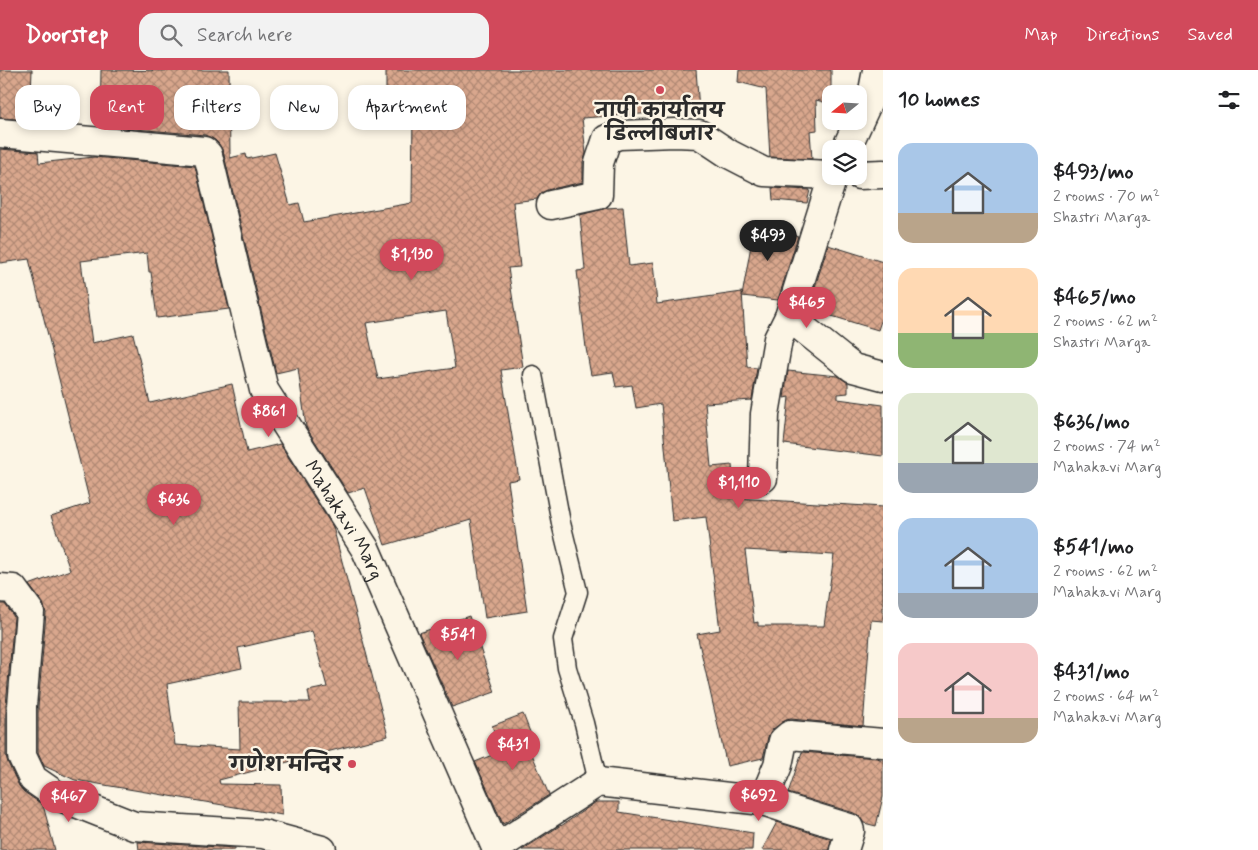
<!DOCTYPE html>
<meta charset="utf-8">
<style>
body{margin:0;font-family:Mynerve,"Playpen Sans Deva",sans-serif;background:#f2f2f2;color:#202124;height:100vh;display:flex;flex-direction:column;font-size:19px;white-space:nowrap}
*{box-sizing:border-box;margin:0}
p{font-size:16px;color:#757577}
.icon{flex:none;width:28px;height:28px;fill:none;stroke:currentColor;stroke-width:2;stroke-linecap:round;stroke-linejoin:round}
.map{position:relative;flex:1;overflow:hidden}
.panel{display:flex;flex-direction:column;background:#fff;width:375px}
.panel>*{flex:none}
.guide{position:absolute;left:15px;top:15px;width:475px;height:45px;display:flex;gap:10px}
.needle{width:32px;rotate:252deg}
.fabs{position:absolute;left:822px;top:15px;display:grid;gap:10px}
.fabs a{display:grid;place-items:center;width:45px;height:45px;border-radius:10px;background:#fff;box-shadow:0 2px 8px #0003;font-size:25px}
.price{position:absolute;translate:-50% -42px;padding:0 11px;border-radius:18px;background:#d1495b;color:#fff;font-size:16px;line-height:32px;filter:drop-shadow(0 1px 2px #0008)}
.price::after{content:'';position:absolute;left:50%;top:30px;width:15px;height:11px;margin-left:-8px;background:inherit;clip-path:polygon(0 0,100% 0,50% 100%)}
.price.current{background:#222;color:#fff}
ul{padding:0;list-style:none}
li{display:flex;align-items:center;gap:15px;height:125px;padding:0 15px}
li span{display:grid;place-items:center;flex:none;width:140px;height:100px;border-radius:15px;color:#555}
li>.icon{margin-inline-start:auto}
span .icon{width:60px;height:60px;fill:#fffc;stroke-width:1}
li b{font-size:21px}
h2{display:flex;justify-content:space-between;align-items:center;height:60px;padding:0 15px;font-size:21px}
.pill{padding:0 18px;border-radius:15px;background:#fff;box-shadow:0 2px 8px #0003;font-size:18px;line-height:45px}
.pill.current{background:#d1495b;color:#fff}
header{display:flex;align-items:center;gap:30px;box-sizing:border-box;height:70px;padding:0 25px;background:#d1495b;color:#fff}
header strong{font-size:24px}
nav{display:flex;gap:28px;margin-inline-start:auto;font-size:18px}
.search{width:350px;height:45px;background:#f2f2f2;display:flex;align-items:center;gap:12px;box-sizing:border-box;padding:0 18px;border-radius:15px;color:#757577;font-size:19px}
main{display:flex;flex:1;min-height:0}
.map>svg:first-child{display:block}
.building{fill:url(#building-cross-hatch);stroke:#2b2b2b;fill-rule:evenodd}
.lines{fill:none;stroke-linecap:round;stroke-linejoin:round}
.lane-casing{stroke:#2b2b2b;stroke-width:21}
.street-casing{stroke:#2b2b2b;stroke-width:31}
.lane{stroke:#fcf5e5;stroke-width:18}
.street{stroke:#fcf5e5;stroke-width:28}
.poi-dot{fill:#d1495b;stroke:#fcf5e5;stroke-width:2}
.labels{text-anchor:middle;stroke-width:4.5;stroke-linejoin:round;paint-order:stroke}
.poi-label{font-size:20px;font-weight:bold;fill:#2b2b2b;stroke:#fcf5e5}
.street-label{font-size:20px;fill:#2b2b2b;stroke:#fcf5e5}
</style>
<header>
<strong>Doorstep</strong>
<div class="search"><svg class="icon" aria-label="search" viewBox="0 0 24 24"><circle cx="10" cy="10" r="6"/><path d="M15 15l6 6"/></svg>Search here</div>
<nav><a>Map</a><a>Directions</a><a>Saved</a></nav>
</header>
<main>
<div class="map">
<svg width="883" height="780" viewBox="0 0 883 780">
<defs>
<pattern id="building-cross-hatch" width="8" height="8" patternUnits="userSpaceOnUse" patternTransform="scale(1.25)"><rect width="8" height="8" fill="#d9a78d"/><path d="M0 0l8 8M0 8l8-8" fill="none" stroke="#b08873"/></pattern>
</defs>
<rect width="100%" height="100%" fill="#fcf5e5"/>
<filter id="ink" filterUnits="userSpaceOnUse"><feTurbulence type="fractalNoise" baseFrequency=".02" numOctaves="2"/><feDisplacementMap in="SourceGraphic" scale="10" xChannelSelector="R" yChannelSelector="G"/><feConvolveMatrix kernelMatrix="1 2 1 2 8 2 1 2 1" color-interpolation-filters="sRGB"/></filter>
<g filter="url(#ink)">
<g class="building">
<path d="M0,0H32L30,50L0,48Z"/>
<path d="M101,0L185,1V0H229L230,88L246,84L247,89L275,83L290,135L299,133L304,152L412,133L413,43H386V0H696L699,40L582,48L586,84L583,92V112L547,120L541,123L537,129L513,132L520,197L508,198L523,297L501,300L519,409L508,411L527,541L485,548L471,450L385,475L365,418L348,423L306,357L298,298L276,303L223,81L219,74L215,70L205,65L100,56ZM446,241L455,298L378,309L366,253Z"/>
<path d="M739,0H831V34L816,30L817,60L810,61L812,89L770,87L766,19L738,12Z"/>
<path d="M0,79L38,82L39,93L94,87L195,96L229,239L157,248L151,202H149L147,183L81,191L92,273L133,264L150,333L232,314L247,382L280,374L333,457L388,666L219,710L220,714L281,715L282,745L75,710L44,696L38,682V637L46,543L43,533L29,515L70,500L51,446L90,433L29,189L0,193ZM312,561L327,617L308,621L310,632H239L240,679L175,675L167,614L242,598L238,578Z"/>
<path d="M772,118L810,120L807,133L773,130Z"/>
<path d="M623,137L629,196L653,193L657,234L742,222L747,297L757,298L752,330L705,333L711,397L732,395L735,428L883,437V551L871,550L863,656L791,649L786,650L773,659L768,667L763,688L727,696L697,564L720,560L706,447L672,451L661,334L636,338L632,315L616,317L613,302L591,305L586,278L577,201L585,200L580,145L606,138ZM745,480L834,485L824,556H758V552L754,553Z"/>
<path d="M755,153L798,166L778,230L742,226Z"/>
<path d="M828,175L883,192V245L878,260L825,244L827,235L810,233Z"/>
<path d="M788,301L838,306L848,313V323L838,324V329L883,335V386L784,374L789,327L784,328Z"/>
<path d="M0,534H5L14,547L6,635V686L8,693L19,716L24,722L43,735L55,780H0Z"/>
<path d="M469,546L495,622L452,637L419,563Z"/>
<path d="M523,644L535,675L529,677L549,725L503,754L475,692L502,681L492,656Z"/>
<path d="M802,682L877,688L883,690V727L876,756L864,753L860,747L854,743L788,723Z"/>
<path d="M596,732H619V742L753,763L752,780H522L561,755V756Z"/>
<path d="M777,752L831,769L829,780H762Z"/>
<path d="M138,772L235,778V780H139Z"/>
</g>
<g class="lines">
<g class="lane-casing">
<path id="lane" d="M533,305L561,453L578,522L563,569L567,598L584,653L598,712"/>
</g>
<g class="street-casing">
<g id="street">
<path id="s1" d="M0,63L204,81L208,85L264,320L366,480L497,780"/>
<path d="M846,79L873,21L877,0"/>
<path d="M859,105L883,104"/>
<path d="M551,135L598,125L599,93L607,69L619,65L675,63L699,64L729,84L764,102L831,105"/>
<path d="M789,247L853,298L883,306"/>
<path d="M763,408L765,344L778,269L789,247L833,106"/>
<path d="M0,518L13,519L30,542L22,636V686L33,709L56,725L134,756L263,764L322,780"/>
<path d="M763,731L784,738L849,758L850,761L844,780"/>
<path d="M496,778L598,712L763,731L778,695L783,671L790,665L883,673"/>
</g>
</g>
<use href="#lane" class="lane"/>
<use href="#street" class="street"/>
</g>
</g>
<g class="poi-dot">
<circle cx="660" cy="20" r="5"/>
<circle cx="352" cy="694" r="5"/>
</g>
<g class="labels">
<g class="poi-label">
<text x="660" y="47">नापी कार्यालय<tspan x="660" dy="23">डिल्लीबजार</tspan></text>
<text x="342" y="701" text-anchor="end">गणेश मन्दिर</text>
</g>
<g class="street-label">
<text dy="7" stroke="none"><textPath href="#s1" startOffset="605">Mahakavi Marg</textPath></text>
</g>
</g>
</svg>
<div class="fabs">
<a><svg class="needle" viewBox="-14 -14 28 28"><path d="M0-13l5 13h-10z" fill="#e53935"/><path d="M0 13l5-13h-10z" fill="#757577"/></svg></a>
<a><svg class="icon" aria-label="layers" viewBox="0 0 24 24"><path d="M12 4l9 5-9 5-9-5zM3 14l9 5 9-5"/></svg></a>
</div>
<b class="price current" style="left:768px;top:192px">$493</b>
<b class="price" style="left:412px;top:211px">$1,130</b>
<b class="price" style="left:807px;top:259px">$465</b>
<b class="price" style="left:269px;top:368px">$861</b>
<b class="price" style="left:739px;top:439px">$1,110</b>
<b class="price" style="left:174px;top:456px">$636</b>
<b class="price" style="left:458px;top:591px">$541</b>
<b class="price" style="left:513px;top:701px">$431</b>
<b class="price" style="left:759px;top:752px">$692</b>
<b class="price" style="left:69px;top:753px">$467</b>
<div class="guide">
<a class="pill">Buy</a>
<a class="pill current">Rent</a>
<a class="pill">Filters</a>
<a class="pill">New</a>
<a class="pill">Apartment</a>
</div>
</div>
<section class="panel">
<h2>10 homes<svg class="icon" aria-label="filters" viewBox="0 0 24 24"><path d="M4 7h16M4 17h16"/><circle cx="9" cy="7" r="2"/><circle cx="15" cy="17" r="2"/></svg></h2>
<ul>
<li><span style="background:linear-gradient(#a9c7e8 70%,#b9a48a 0)"><svg class="icon" aria-label="home" viewBox="0 0 24 24"><path d="M3 11l9-7 9 7M6 9v11h12V9"/></svg></span><div><b>$493/mo</b><p>2 rooms · 70 m²</p><p>Shastri Marga</p></div></li>
<li><span style="background:linear-gradient(#ffd9b3 65%,#8fb573 0)"><svg class="icon" aria-label="home" viewBox="0 0 24 24"><path d="M3 11l9-7 9 7M6 9v11h12V9"/></svg></span><div><b>$465/mo</b><p>2 rooms · 62 m²</p><p>Shastri Marga</p></div></li>
<li><span style="background:linear-gradient(#dfe7d0 70%,#9aa5b1 0)"><svg class="icon" aria-label="home" viewBox="0 0 24 24"><path d="M3 11l9-7 9 7M6 9v11h12V9"/></svg></span><div><b>$636/mo</b><p>2 rooms · 74 m²</p><p>Mahakavi Marg</p></div></li>
<li><span style="background:linear-gradient(#a9c7e8 75%,#9aa5b1 0)"><svg class="icon" aria-label="home" viewBox="0 0 24 24"><path d="M3 11l9-7 9 7M6 9v11h12V9"/></svg></span><div><b>$541/mo</b><p>2 rooms · 62 m²</p><p>Mahakavi Marg</p></div></li>
<li><span style="background:linear-gradient(#f6c9c9 75%,#b9a48a 0)"><svg class="icon" aria-label="home" viewBox="0 0 24 24"><path d="M3 11l9-7 9 7M6 9v11h12V9"/></svg></span><div><b>$431/mo</b><p>2 rooms · 64 m²</p><p>Mahakavi Marg</p></div></li>
</ul>
</section>
</main>
